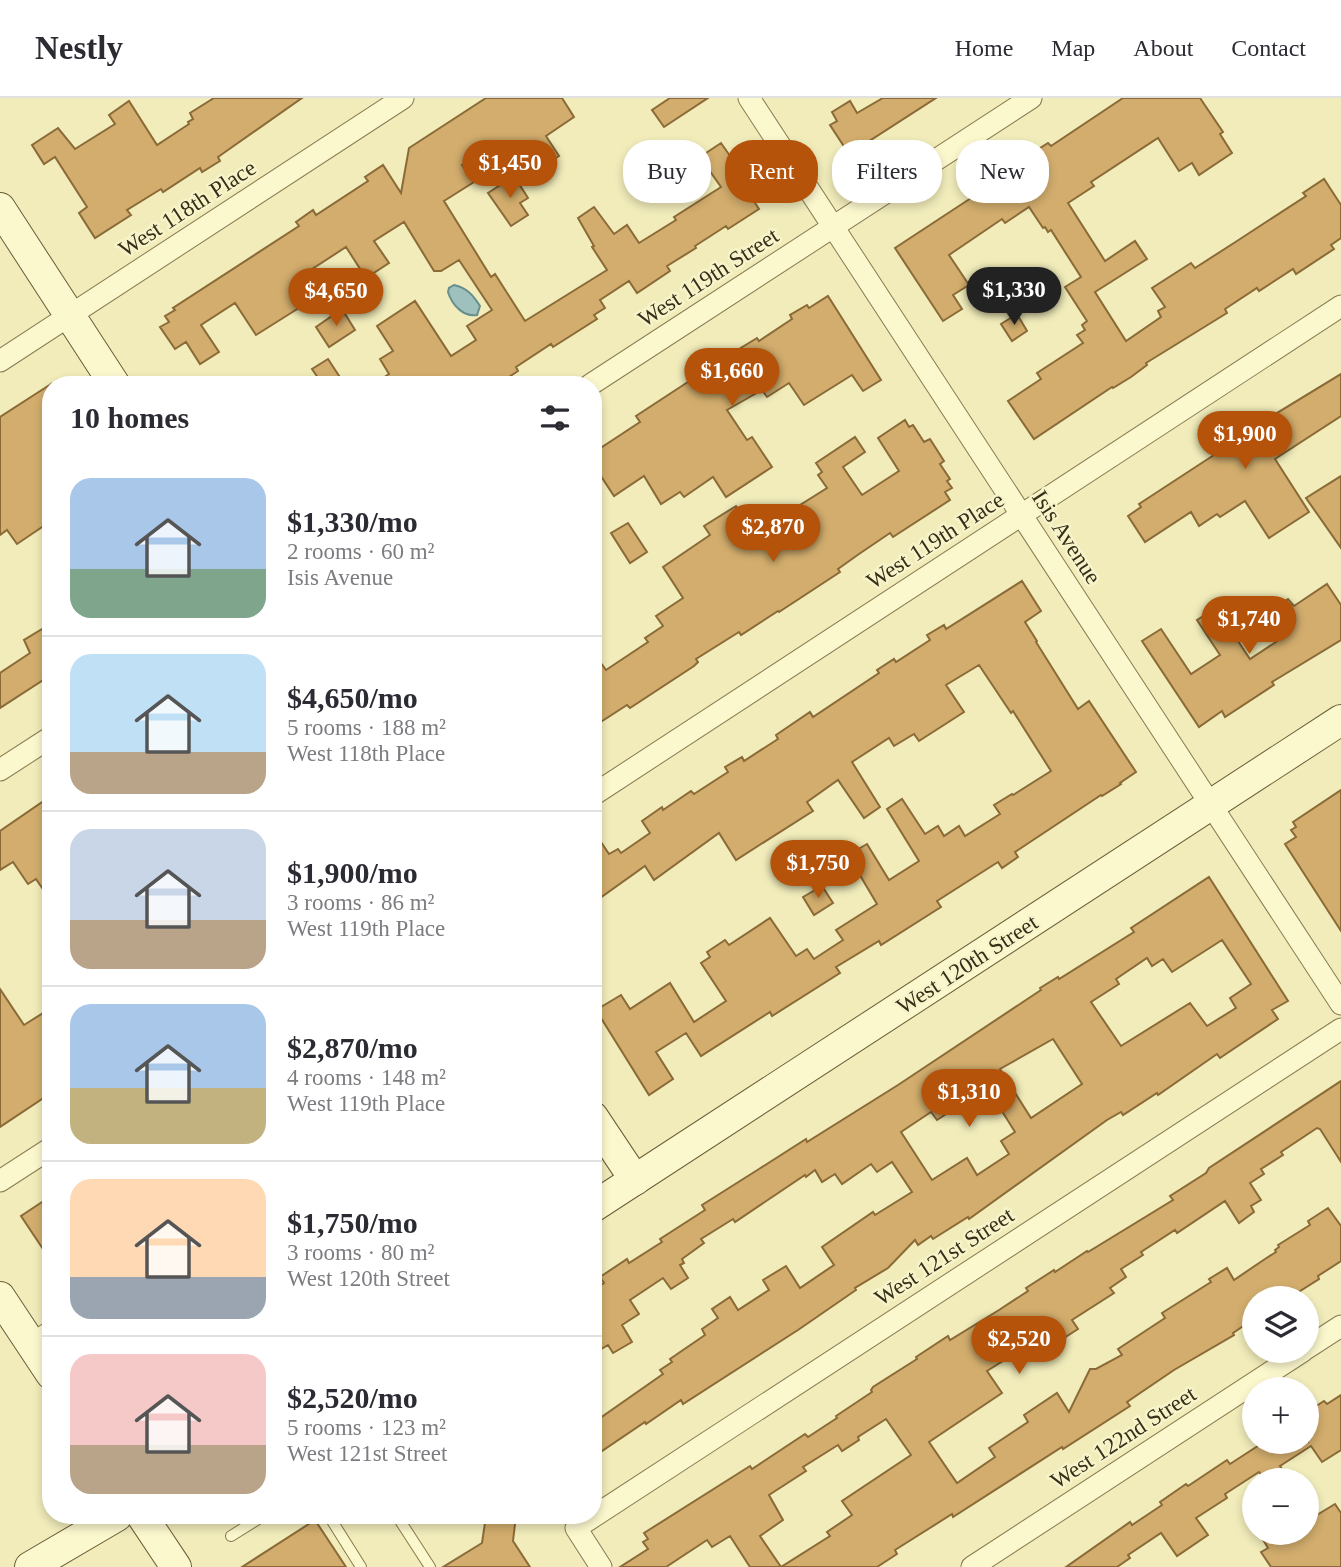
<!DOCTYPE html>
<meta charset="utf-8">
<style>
body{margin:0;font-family:Georgia,serif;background:#f7f7f7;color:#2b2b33;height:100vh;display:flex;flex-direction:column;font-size:26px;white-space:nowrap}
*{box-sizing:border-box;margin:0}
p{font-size:23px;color:#7c7c81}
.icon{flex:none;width:38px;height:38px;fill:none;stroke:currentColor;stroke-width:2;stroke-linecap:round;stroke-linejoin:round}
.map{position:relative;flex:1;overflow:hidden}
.sheet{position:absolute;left:42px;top:278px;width:560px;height:1148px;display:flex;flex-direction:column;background:#fff;border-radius:28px;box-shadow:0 4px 10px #0003}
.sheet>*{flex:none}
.guide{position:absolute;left:623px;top:42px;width:612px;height:63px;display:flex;gap:14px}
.tools{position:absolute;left:1242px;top:1188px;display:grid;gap:14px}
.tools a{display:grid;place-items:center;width:77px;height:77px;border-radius:50%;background:#fff;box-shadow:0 4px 10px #0003;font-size:35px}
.price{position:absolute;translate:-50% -60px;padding:0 16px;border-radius:24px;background:#b45309;color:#fff;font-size:23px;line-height:46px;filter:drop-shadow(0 2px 4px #0008)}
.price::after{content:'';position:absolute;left:50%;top:42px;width:21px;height:16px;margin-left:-10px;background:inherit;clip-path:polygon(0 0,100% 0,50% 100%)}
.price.active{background:#222;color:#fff}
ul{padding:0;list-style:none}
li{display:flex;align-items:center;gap:21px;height:175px;padding:0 28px}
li+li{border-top:2px solid #e1e1e2}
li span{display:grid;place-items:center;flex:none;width:196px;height:140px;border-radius:21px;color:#555}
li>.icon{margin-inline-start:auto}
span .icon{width:84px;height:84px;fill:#fffc;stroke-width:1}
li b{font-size:30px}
h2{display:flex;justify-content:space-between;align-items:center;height:84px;padding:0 28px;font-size:30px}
.chip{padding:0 24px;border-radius:28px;background:#fff;box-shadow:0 4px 10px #0003;font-size:24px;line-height:63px}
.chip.active{background:#b45309;color:#fff}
header{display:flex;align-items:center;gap:42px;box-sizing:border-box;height:98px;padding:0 35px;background:#fff;border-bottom:2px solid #e1e1e2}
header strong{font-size:33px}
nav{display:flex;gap:38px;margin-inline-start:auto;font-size:24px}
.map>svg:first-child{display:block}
.water{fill:#9fc1be;stroke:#668f8d;stroke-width:2}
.building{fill:#d2ad6d;stroke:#8a6a37;stroke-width:2;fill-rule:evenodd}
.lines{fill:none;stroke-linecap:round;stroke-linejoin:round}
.lane-casing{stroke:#897b53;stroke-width:12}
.street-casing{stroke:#897b53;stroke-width:23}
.secondary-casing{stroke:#6a5c37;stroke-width:32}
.lane{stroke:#fcf8ce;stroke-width:10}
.street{stroke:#fcf8ce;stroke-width:21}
.secondary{stroke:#fcf8ce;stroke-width:30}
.labels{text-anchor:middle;stroke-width:5;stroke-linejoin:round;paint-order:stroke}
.street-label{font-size:23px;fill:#372e1a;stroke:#f8f4ca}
</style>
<header>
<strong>Nestly</strong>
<nav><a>Home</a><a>Map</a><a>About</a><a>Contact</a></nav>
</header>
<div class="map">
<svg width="1341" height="1469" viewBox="0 0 1341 1469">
<rect width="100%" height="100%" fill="#f1ecba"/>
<path class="water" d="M454,187C467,190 473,197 480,208L477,217C463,219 452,207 448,194L449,190Z"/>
<g class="building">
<path d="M214,0H302L218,59L220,63L202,74L200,70L163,94L161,91L127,112L131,117L95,140L79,115L87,109L55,59L44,66L32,47L58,30L75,51L115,26L109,17L129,3L157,47L189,26L188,24L193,21L190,15Z"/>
<path d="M486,0H562L574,19L546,38L559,58L522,82L497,44L462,67L474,84L444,103L491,179L495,176L525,223L607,172L592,149L594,148L578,120L594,109L614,136L627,127L639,145L676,122L674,119L721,89L700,59L721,45L735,65L731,68L759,111L728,131L726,128L695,148L696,150L667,168L670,173L637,195L629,183L600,202L605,210L594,217L597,221L553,249L551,246L516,269L518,273L497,287H372L389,276L380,261L393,253L377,228L415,203L451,258L476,242L467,228L492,212L459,162L441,173H434L404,124L374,143L389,165L366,180L346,149L306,175L310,181L300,187L310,203L256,237L235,205L201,227L219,254L200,266L186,244L175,251L160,229L169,224L165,218L175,212L173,210L299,128L296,124L313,112L316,117L368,83L365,79L383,67L401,95L409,50Z"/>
<path d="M670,0H708L664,29L652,12Z"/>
<path d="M883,0H936L849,56L830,27L837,23L832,14L850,3L857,15Z"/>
<path d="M1123,0H1200L1223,34L1220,36L1232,55L1199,77L1192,65L1179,73L1158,40L1091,84L1094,88L1068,105L1105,163L1135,143L1147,161L1095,194L1126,243L1161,219L1158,213L1165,209L1152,190L1191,165L1195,170L1237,143L1306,98L1303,95L1324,81L1341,107V140L1331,147L1334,151L1296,176L1293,171L1259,193L1257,190L1225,211L1227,215L1146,265L1147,267L1131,279L1113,290L1112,289L1034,341L1008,303L1041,281L1037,275L1083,245L1077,237L1085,232L1082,227L1087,223L1065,189L1081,179L1051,132L1048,134L1045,129L1043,130L1029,109L1005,125L1002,121L949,157L969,187L953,197L962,211L943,223L895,150L1000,81L998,77L1048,45L1051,48Z"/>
<path d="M514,78L528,100L520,105L528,117L511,128L488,95Z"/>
<path d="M1028,175L1042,197L1022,209L1008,188Z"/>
<path d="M828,198L881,282L863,293L852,277L804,307L789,285L767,299L762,292L727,312L747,342L752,339L772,369L726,399L713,379L684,399L680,394L661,406L644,378L614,398L593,366V355L640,324L636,318L726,259L757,240L759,243L792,221L790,217L807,207L809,210Z"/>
<path d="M342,211L355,232L329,249L316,229Z"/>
<path d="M1017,216L1027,233L1012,243L1001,226Z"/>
<path d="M328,261L345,287H323L312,271Z"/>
<path d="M1341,276V318L1275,361L1309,414L1269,440L1245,403L1220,419L1217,416L1199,428L1191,414L1145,444L1128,418L1141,409L1139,406L1217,355L1214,349L1251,325L1254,329Z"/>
<path d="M51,286V423L17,446L7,432L0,437V319Z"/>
<path d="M905,322L909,329L913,327L924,344L930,341L944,363L940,366L950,381L947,383L952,390L945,394L950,402L893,439L890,435L859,456L838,471L840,474L779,514L778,513L741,537L739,534L696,561L698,564L694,568L630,610L627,607L593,629V554L606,572L648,544L645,540L663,528L656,518L683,500L663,469L710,437L704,428L736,408L754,436L827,390L818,377L822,374L816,365L855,339L865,354L843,369L862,397L899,373L878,340Z"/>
<path d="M1341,378V450L1306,400Z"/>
<path d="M628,425L647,454L630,465L611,435Z"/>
<path d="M1022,483L1041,513L1025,524L1037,543L1036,544L1078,611L1089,603L1136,674L1120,685L1121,686L1102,698L1101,697L1015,754L1018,759L1002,770L998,764L937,803L941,809L881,847L879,843L836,869L840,875L772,918L770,914L701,958L686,935L656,954L673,981L649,997L596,912L621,897L630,911L670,885L694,924L726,903L701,865L710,859L707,854L725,842L729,847L770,820L796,858L807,851L814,861L843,842L836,832L877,806L848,757L867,746L889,782L919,763L887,711L902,701L925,736L938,728L944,738L959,728L965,738L1000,716L994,707L1012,696L1013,697L1051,673L1013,613L1011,615L979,567L946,587L964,614L919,643L914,636L894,648L889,640L852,664L880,709L864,720L838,682L807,704L813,713L736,762L719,735L654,782L645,768L593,805V732L609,756L618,751L621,755L650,735L642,723L662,709L663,712L691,693L694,696L728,674L725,669L742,659L744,663L778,641L776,637L810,614L813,619L879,575L877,572L894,561L896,564L930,542L927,537L944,527L946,531Z"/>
<path d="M1327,486L1341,507V542L1272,584L1274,587L1225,619L1222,613L1199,629L1142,543L1161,531L1191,576L1220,557L1197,522L1216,510L1250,561L1282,540L1266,516L1288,501L1294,508Z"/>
<path d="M42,531L51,545V577L0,610V575L30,555L24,542Z"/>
<path d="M1341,692V833L1285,746L1296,739L1291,732L1296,729L1293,724Z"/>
<path d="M51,698V803L36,781L28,786L13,764L0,772V733Z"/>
<path d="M1209,779L1288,903L1272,912L1278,921L1220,960L1217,956L1158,997L1157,995L1123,1017L1121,1014L1107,1022L969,1121L968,1119L933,1141L931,1138L918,1147L915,1142L888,1170L855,1190L856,1192L798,1232L683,1306L681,1302L646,1326L645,1324L593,1359V1325L663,1276L660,1272L672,1264L670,1261L705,1237L702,1231L718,1220L712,1211L730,1199L738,1212L769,1192L763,1182L786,1168L800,1190L834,1167L822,1149L873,1114L875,1117L912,1094L892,1064L877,1074L871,1066L842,1086L835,1076L822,1084L815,1072L806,1079L805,1077L735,1124L733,1121L701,1141L704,1145L682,1161L684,1165L680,1167L688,1180L671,1191L663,1180L630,1202L639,1216L622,1227L632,1244L613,1255L608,1247L593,1256V1192L604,1185L600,1179L627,1161L629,1165L662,1144L660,1141L705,1112L702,1107L759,1071L806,1041L807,1044L898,987L1041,892L1040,890L1058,879L1059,881L1134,834L1131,830ZM1222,842L1251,886L1230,900L1236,910L1207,928L1190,905L1121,948L1091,904L1119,886L1116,881L1147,860L1152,868L1163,861L1172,874ZM1053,941L1082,986L1031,1020L1000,971ZM978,975L1015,1034L1001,1043L1009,1056L977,1077L967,1060L932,1082L901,1034L931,1014L937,1022L954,1011L944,997Z"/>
<path d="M822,788L833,805L814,817L803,799Z"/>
<path d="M0,891L24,927L51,910V995L0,1029Z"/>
<path d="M1341,983V1064L1320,1031L1317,1030L1281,1054L1283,1057L1261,1071L1264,1076L1250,1085L1261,1102L1251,1108L1254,1114L1239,1125L1225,1103L1177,1135L1175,1132L1141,1154L1143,1157L1121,1171L1126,1179L1110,1190L1114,1195L1072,1222L1078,1231L1047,1251L1041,1243L1021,1256L1019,1253L987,1273L1002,1295L929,1344L957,1385L995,1359L989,1350L1028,1324L1024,1317L1057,1295L1069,1314L1090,1271H1096L1122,1257L1118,1251L1165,1220L1162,1215L1211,1184L1209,1181L1227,1170L1234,1182L1265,1161L1276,1154L1275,1152L1279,1149L1278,1147L1310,1127L1308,1123L1328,1110L1341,1128V1163L1318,1178L1319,1181L1289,1200H1255V1220L1233,1235L1234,1237L1174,1272L1127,1304L1130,1308L1063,1351L1062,1349L953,1419L952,1416L895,1452L897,1456L877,1469H781L830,1438L827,1434L852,1417L842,1403L911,1357L886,1321L858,1339L859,1342L842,1353L838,1347L803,1369L806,1373L769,1397L783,1422L760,1438L781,1469H750L730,1438L712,1449L707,1442L666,1469H620L648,1451L643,1444L648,1441L644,1435L750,1368L752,1371L805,1336L808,1339L837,1320L836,1318L872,1294L871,1292L873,1289L917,1261L916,1259L948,1238L950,1242L999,1212L1028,1193L1026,1190L1054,1172L1055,1174L1087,1153L1088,1154L1173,1102L1170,1098L1206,1075L1209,1070Z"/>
<path d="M51,1098V1163L21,1118Z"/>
<path d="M1341,1297V1352L1322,1364L1311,1348L1280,1368L1282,1371L1265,1382L1259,1374L1225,1396L1227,1400L1196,1420L1208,1437L1177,1458L1161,1435L1128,1457L1130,1460L1117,1469H1066L1130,1424L1132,1427L1162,1407L1160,1404L1186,1386L1188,1388L1227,1362L1230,1366L1264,1344H1308L1307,1314L1324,1303L1327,1306Z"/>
<path d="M1335,1406L1341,1415V1469H1271L1261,1454L1268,1450L1259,1435H1307V1423Z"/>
<path d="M486,1418H516L513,1443L530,1469H443L482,1445Z"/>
<path d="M315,1422L346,1469H242Z"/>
</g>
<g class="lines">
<g class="lane-casing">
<g id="lane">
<path d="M31,1240L51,1227"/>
<path d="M329,1418L361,1469"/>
<path d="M397,1418L430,1469"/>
<path d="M231,1438L263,1418"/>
</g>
</g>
<g class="street-casing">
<g id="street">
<path d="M749,0L1341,906"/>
<path d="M0,263L403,0"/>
<path d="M590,287L1031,0"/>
<path d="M0,672L51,639"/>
<path d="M593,697L1341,208"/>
<path d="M0,1083L51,1050"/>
<path d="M1307,1250L1341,1228"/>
<path d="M601,1469L576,1430L1341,931"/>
<path d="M972,1469L1303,1253"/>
</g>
</g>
<g class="secondary-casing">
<g id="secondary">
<path d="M0,110L115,287"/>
<path d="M593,1019L635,1082"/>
<path d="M593,1109L1341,622"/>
<path d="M0,1199L51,1276"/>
<path d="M142,1418L176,1469"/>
<path d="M30,1469L117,1418"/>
</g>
</g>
<use href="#lane" class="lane"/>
<use href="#street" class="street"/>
<use href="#secondary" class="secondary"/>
</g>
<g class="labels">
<g class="street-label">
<text transform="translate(187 110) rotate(-33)" y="8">West 118th Place</text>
<text transform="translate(708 179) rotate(-33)" y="8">West 119th Street</text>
<text transform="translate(1067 439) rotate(57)" y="8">Isis Avenue</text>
<text transform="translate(935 442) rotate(-33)" y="8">West 119th Place</text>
<text transform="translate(967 866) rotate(-33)" y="8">West 120th Street</text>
<text transform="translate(944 1158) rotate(-33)" y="8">West 121st Street</text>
<text transform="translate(1123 1339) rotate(-33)" y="8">West 122nd Street</text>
</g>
</g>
</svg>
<div class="tools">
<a><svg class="icon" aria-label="layers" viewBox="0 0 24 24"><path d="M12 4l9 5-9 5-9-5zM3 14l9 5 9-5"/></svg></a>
<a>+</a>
<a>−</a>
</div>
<b class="price" style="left:510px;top:102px">$1,450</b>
<b class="price active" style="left:1014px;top:229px">$1,330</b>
<b class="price" style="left:336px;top:230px">$4,650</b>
<b class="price" style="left:732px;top:310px">$1,660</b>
<b class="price" style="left:1245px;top:373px">$1,900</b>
<b class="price" style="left:773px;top:466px">$2,870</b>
<b class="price" style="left:1249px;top:558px">$1,740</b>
<b class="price" style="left:818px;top:802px">$1,750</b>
<b class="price" style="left:969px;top:1031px">$1,310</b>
<b class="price" style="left:1019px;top:1278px">$2,520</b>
<div class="guide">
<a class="chip">Buy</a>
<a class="chip active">Rent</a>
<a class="chip">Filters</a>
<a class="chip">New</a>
</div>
<section class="sheet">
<h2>10 homes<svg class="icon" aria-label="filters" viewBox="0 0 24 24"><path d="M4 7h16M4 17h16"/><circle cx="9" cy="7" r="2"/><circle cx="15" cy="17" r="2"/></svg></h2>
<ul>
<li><span style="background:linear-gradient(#a9c7e8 65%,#7fa58c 0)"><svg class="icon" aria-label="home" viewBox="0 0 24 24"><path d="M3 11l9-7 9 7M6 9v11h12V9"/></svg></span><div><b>$1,330/mo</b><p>2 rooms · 60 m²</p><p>Isis Avenue</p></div></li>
<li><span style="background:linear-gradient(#bfe0f5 70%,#b9a48a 0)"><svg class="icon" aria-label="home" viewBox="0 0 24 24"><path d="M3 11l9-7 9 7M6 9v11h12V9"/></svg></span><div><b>$4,650/mo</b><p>5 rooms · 188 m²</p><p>West 118th Place</p></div></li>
<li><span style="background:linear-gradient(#c9d6e8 65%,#b9a48a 0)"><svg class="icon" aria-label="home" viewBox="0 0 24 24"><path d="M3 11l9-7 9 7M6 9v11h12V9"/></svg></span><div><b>$1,900/mo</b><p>3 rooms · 86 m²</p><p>West 119th Place</p></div></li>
<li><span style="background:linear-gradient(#a9c7e8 60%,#c2b280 0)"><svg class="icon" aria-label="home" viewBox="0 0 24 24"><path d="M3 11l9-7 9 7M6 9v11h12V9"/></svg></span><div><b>$2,870/mo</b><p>4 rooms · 148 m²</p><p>West 119th Place</p></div></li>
<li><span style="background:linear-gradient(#ffd9b3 70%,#9aa5b1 0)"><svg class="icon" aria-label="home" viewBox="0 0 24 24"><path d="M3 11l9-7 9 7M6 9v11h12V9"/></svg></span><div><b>$1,750/mo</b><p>3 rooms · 80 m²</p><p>West 120th Street</p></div></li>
<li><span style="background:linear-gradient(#f6c9c9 65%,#b9a48a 0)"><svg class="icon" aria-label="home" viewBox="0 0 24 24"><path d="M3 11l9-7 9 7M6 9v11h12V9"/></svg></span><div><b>$2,520/mo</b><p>5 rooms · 123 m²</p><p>West 121st Street</p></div></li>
</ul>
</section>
</div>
